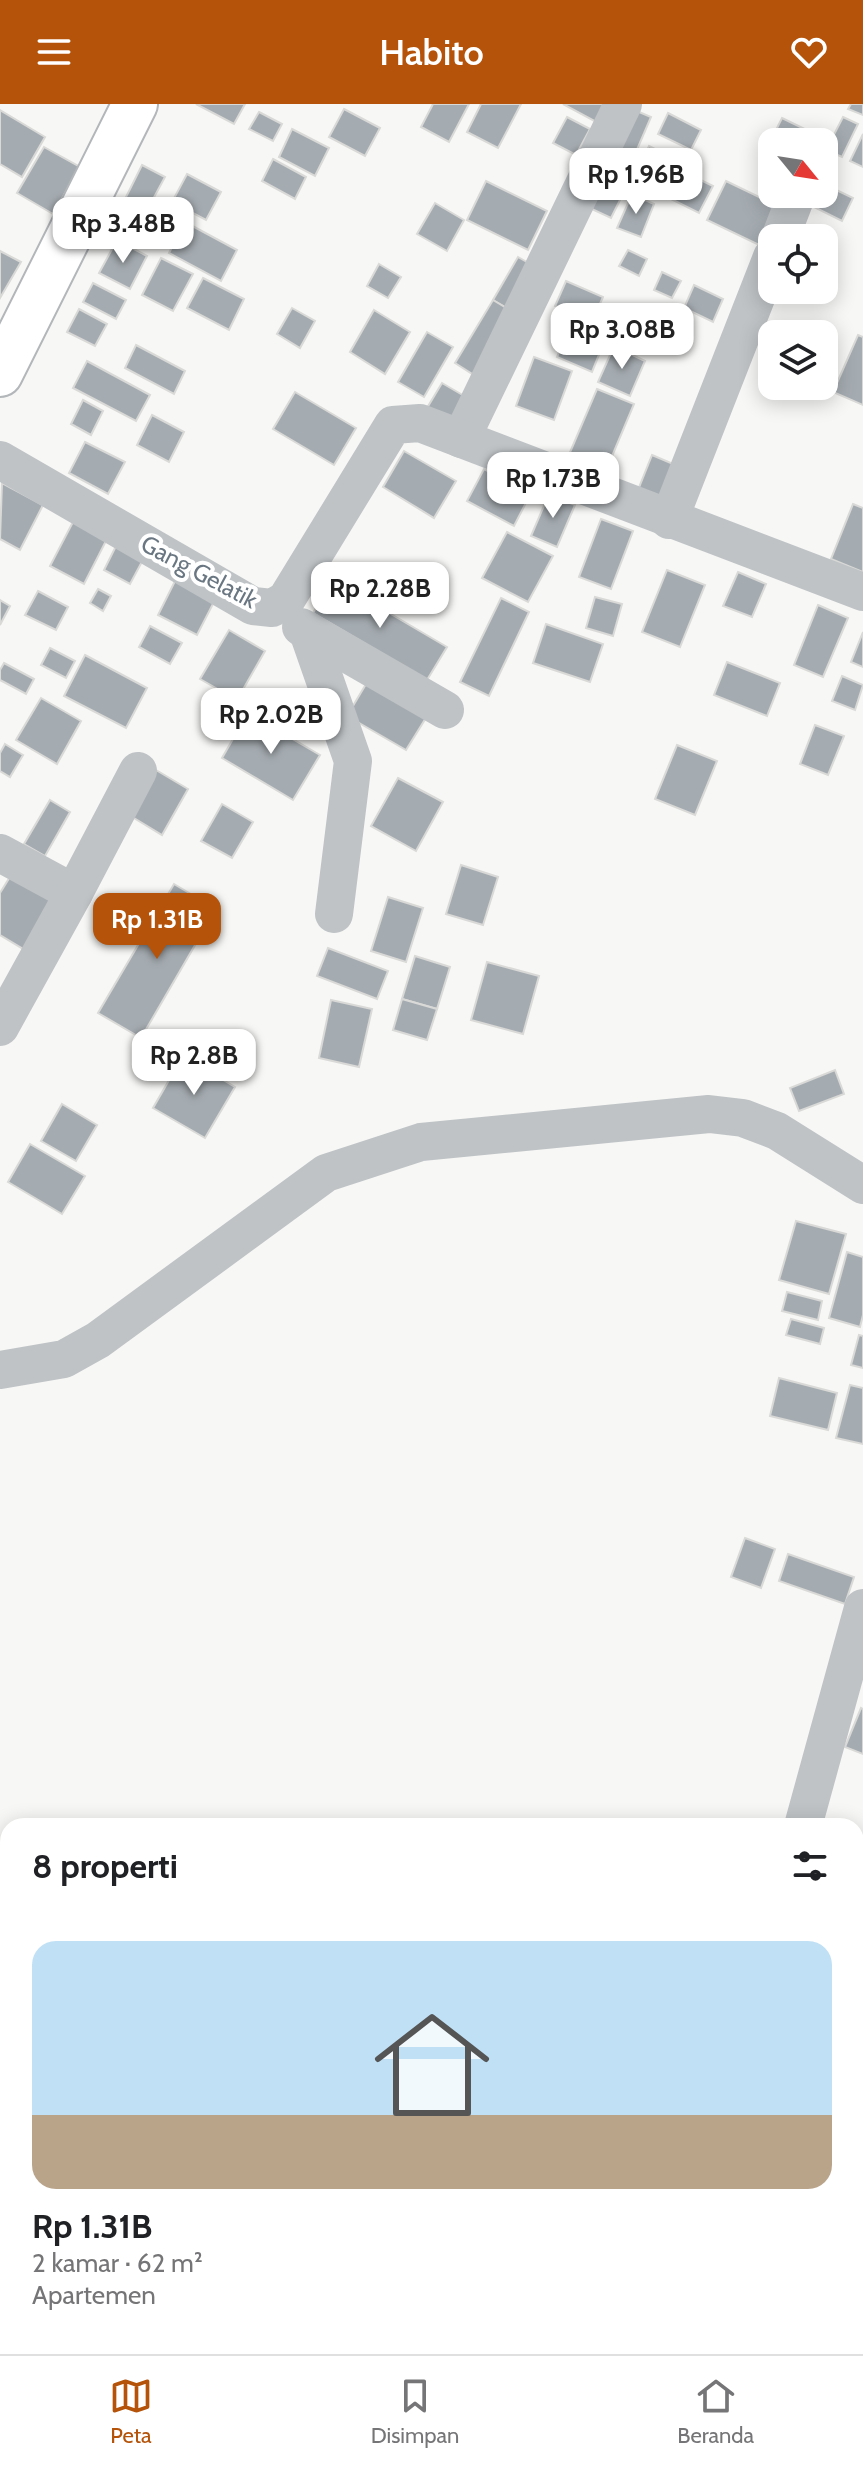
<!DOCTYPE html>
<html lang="id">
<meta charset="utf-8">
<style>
body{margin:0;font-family:Cabin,sans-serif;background:#f2f2f2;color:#202124;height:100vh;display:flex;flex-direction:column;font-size:30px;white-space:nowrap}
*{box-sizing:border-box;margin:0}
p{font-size:26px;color:#757577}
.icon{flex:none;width:44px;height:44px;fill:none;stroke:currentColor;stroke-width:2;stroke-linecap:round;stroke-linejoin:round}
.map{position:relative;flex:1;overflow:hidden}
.sheet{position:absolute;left:0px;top:1714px;width:864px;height:536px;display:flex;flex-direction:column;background:#fff;border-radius:24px 24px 0 0;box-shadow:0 4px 20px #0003}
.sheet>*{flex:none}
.needle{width:52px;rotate:120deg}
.buttons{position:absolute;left:758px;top:24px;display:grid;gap:16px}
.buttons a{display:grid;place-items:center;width:80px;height:80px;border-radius:16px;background:#fff;box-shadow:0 4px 20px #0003;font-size:40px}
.price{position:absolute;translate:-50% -68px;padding:0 18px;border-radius:16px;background:#fff;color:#222;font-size:26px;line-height:52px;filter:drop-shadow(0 2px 4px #0008)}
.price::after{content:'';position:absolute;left:50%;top:48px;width:24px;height:18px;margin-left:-12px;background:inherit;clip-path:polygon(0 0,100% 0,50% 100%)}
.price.active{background:#b45309;color:#fff}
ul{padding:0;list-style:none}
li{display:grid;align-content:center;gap:16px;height:424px;padding:0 32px}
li+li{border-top:2px solid #e0e0e0}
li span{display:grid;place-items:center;height:248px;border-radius:24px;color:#555}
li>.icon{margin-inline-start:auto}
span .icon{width:144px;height:144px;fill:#fffc;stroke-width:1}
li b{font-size:34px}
h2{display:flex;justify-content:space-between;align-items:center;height:96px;padding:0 32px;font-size:34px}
header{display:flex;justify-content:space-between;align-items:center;height:104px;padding:0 32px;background:#b45309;color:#fff;font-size:36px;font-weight:600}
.menu{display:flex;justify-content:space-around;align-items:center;height:112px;border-top:2px solid #e0e0e0;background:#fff;font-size:22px;color:#757577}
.menu a{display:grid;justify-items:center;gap:4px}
.menu .active{color:#b45309}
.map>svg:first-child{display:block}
.building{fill:#a5acb1;stroke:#d9d9d7;stroke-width:2}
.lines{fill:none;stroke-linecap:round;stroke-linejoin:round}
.major-casing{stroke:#b3b7ba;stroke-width:48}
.minor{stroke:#bfc3c6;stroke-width:38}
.major{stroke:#fff;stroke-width:44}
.labels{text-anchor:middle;stroke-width:8;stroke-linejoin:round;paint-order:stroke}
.street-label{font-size:24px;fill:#6a7782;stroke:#fff}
</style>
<header><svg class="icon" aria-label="menu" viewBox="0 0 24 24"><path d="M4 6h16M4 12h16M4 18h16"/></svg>Habito<svg class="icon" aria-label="heart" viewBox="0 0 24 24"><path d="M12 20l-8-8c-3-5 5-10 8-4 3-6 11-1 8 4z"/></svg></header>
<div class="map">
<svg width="863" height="2250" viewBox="0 0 863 2250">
<rect width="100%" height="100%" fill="#f7f7f5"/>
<g class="building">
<path d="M196,0H245L234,20Z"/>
<path d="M433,0H469L449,38L421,23Z"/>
<path d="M481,0H521L498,44L467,28Z"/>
<path d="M563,0H608L598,19Z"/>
<path d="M851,0H863V11L848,5Z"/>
<path d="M344,5L380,24L365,52L329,33Z"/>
<path d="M632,5L651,13L633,55L613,46Z"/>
<path d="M0,6L45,33L22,73L0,60Z"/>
<path d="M259,8L282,20L273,37L249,25Z"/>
<path d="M668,9L701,26L691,46L658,30Z"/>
<path d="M567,13L590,25L576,51L553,39Z"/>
<path d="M843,13L858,20L842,53L826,46Z"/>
<path d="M782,14L819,32L816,38L771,36Z"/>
<path d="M292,25L329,44L315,72L279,53Z"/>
<path d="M863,30V63L850,57Z"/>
<path d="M649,42L674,55L662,78L637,66Z"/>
<path d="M44,43L80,63L53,110L17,89Z"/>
<path d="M273,55L306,73L295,95L262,77Z"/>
<path d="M142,61L165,73L145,110L123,99Z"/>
<path d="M682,67L713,82L699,109L669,94Z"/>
<path d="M597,68L627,82L611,114L581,100Z"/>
<path d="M187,70L221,88L206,116L172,98Z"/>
<path d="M486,77L547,107L528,146L467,116Z"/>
<path d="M726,77L778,102L759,141L707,116Z"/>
<path d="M824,80L853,94L842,117L800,96L803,90H824Z"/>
<path d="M632,90L654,100L641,133L617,124Z"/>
<path d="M435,99L464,116L447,147L417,130Z"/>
<path d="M185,118L237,146L221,177L169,149Z"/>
<path d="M117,136L147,152L130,185L99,169Z"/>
<path d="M628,146L647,155L639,172L619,162Z"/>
<path d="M0,147L21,158L0,194Z"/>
<path d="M518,153L541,166L515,209L493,196Z"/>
<path d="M161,154L193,170L173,207L142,191Z"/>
<path d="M379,160L401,173L388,194L367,182Z"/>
<path d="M662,168L681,177L672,194L654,186Z"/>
<path d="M203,174L244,195L229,226L187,204Z"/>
<path d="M566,177L603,193L592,218L555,202Z"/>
<path d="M93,179L126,196L116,215L83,198Z"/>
<path d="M694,181L723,195L713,218L684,204Z"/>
<path d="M493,196L515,209L477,273L455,259Z"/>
<path d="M292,204L315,217L300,244L277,230Z"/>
<path d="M79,205L107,220L95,242L67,228Z"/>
<path d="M374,206L410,228L385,270L350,248Z"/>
<path d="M570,222L605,236L592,268L557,253Z"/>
<path d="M427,228L453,243L424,293L398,278Z"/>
<path d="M858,231L863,233V301L833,288Z"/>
<path d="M136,241L185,267L174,290L125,264Z"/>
<path d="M614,242L645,257L630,292L598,278Z"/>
<path d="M534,253L572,267L554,316L516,302Z"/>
<path d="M87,257L150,291L136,317L73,284Z"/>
<path d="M442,279L466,293L451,318L427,304Z"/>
<path d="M597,285L634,300L602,376L565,360Z"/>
<path d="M295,288L356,324L334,361L273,325Z"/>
<path d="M83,296L103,307L91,331L71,320Z"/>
<path d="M152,311L184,328L169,358L137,341Z"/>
<path d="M85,338L125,358L108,390L69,369Z"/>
<path d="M404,347L456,377L434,414L383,383Z"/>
<path d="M652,351L678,362L660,407L634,396Z"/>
<path d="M484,365L531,389L514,422L467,397Z"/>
<path d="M2,379L43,401L20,446L0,435Z"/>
<path d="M549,390L575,401L557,443L531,432Z"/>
<path d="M853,400L863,404V468L831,455Z"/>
<path d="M601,415L633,427L611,485L579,473Z"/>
<path d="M74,416L108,433L84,480L50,462Z"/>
<path d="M507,428L553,452L528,498L482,474Z"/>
<path d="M117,440L144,454L130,480L104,466Z"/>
<path d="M667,466L705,481L680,543L642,528Z"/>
<path d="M738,468L766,480L752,513L723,502Z"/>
<path d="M176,475L215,496L197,531L158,511Z"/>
<path d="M333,476L447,543L427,576L313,509Z"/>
<path d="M98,485L111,492L103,507L90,499Z"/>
<path d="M38,487L68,503L56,526L25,511Z"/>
<path d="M595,493L622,500L613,532L586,524Z"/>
<path d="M501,494L529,508L489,592L460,578Z"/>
<path d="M0,496L10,502L0,521Z"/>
<path d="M818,501L848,514L823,573L794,561Z"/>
<path d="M546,520L603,540L590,578L533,559Z"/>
<path d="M150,522L182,539L170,560L139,543Z"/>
<path d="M229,526L265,547L237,596L200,575Z"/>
<path d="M863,528V563L851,558Z"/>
<path d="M50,544L75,557L66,574L41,561Z"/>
<path d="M85,551L147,584L126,624L64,592Z"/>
<path d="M727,558L780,579L767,612L714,591Z"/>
<path d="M4,559L34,575L26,590L0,576V566Z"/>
<path d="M842,572L863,581L855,606L832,597Z"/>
<path d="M369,575L429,609L406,646L347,612Z"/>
<path d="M41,594L81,617L57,660L16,636Z"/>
<path d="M248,609L320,651L293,696L222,654Z"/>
<path d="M815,621L844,632L828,671L800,660Z"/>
<path d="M5,640L23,651L10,673L0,667V649Z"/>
<path d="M677,641L717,657L695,711L655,695Z"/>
<path d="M156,666L188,685L162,731L129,711Z"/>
<path d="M398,674L443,698L416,747L371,722Z"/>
<path d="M50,696L70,708L45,752L24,740Z"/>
<path d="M222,700L253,718L232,754L201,737Z"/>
<path d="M461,761L498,773L483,821L446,810Z"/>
<path d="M13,768L56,793L25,846L0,831V789Z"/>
<path d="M174,780L216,805L141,934L98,909Z"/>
<path d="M388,793L423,804L406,858L371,847Z"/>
<path d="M328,844L388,867L377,895L317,872Z"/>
<path d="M415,852L450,863L437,905L402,895Z"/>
<path d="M487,858L539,872L523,930L471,916Z"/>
<path d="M402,895L437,905L427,936L393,926Z"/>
<path d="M331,896L372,905L359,963L319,954Z"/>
<path d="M183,952L235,983L205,1034L153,1004Z"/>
<path d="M835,966L844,990L799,1007L790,984Z"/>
<path d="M62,1000L97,1021L76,1057L41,1037Z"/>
<path d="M30,1040L85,1072L62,1110L8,1078Z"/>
<path d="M796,1117L846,1130L829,1190L779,1176Z"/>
<path d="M847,1148L863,1153V1211L860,1223L829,1214Z"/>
<path d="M787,1188L822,1197L818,1216L782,1207Z"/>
<path d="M791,1215L824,1224L820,1240L786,1231Z"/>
<path d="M859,1231L863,1232V1264L851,1261Z"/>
<path d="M779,1274L837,1289L828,1326L770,1312Z"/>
<path d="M850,1281L863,1284V1340L836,1334Z"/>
<path d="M745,1434L775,1445L761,1484L731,1473Z"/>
<path d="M788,1450L854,1473L845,1500L779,1477Z"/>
<path d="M861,1604L863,1605V1650L845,1643Z"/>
<path d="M206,2242H225L253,2250H204Z"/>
<path d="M421,2242H462L460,2250H418Z"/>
<path d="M571,2242H633L638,2243L636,2250H569Z"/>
</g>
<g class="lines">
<g class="major-casing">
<path id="major" d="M0,270L135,0"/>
</g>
<g class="minor">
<path d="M780,134L797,90"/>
<path d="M461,335L623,0"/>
<path d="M0,356L253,502L272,504L286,496L393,321L420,319L863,488"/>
<path d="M669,416L772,153"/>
<path d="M301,523L445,606"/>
<path d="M308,528L353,657L334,810"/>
<path d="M0,749L74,789L138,667"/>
<path d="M0,923L74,789"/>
<path d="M0,1266L64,1255L98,1236L326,1069L421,1038L709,1010L743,1014L777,1027L863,1081"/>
<path d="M803,1722L863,1504"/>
<path d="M507,2250L509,2245"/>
</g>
<use href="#major" class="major"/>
</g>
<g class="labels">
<g class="street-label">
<text transform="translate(199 468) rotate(28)" y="8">Gang Gelatik</text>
</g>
</g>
</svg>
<div class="buttons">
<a><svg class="needle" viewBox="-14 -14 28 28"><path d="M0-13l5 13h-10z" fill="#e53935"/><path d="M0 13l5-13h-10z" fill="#757577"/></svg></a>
<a><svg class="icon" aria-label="locate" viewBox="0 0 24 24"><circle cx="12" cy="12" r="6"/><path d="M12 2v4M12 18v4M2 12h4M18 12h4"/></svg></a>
<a><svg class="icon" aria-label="layers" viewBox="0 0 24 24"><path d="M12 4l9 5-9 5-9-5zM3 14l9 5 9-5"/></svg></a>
</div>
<b class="price" style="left:636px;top:112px">Rp 1.96B</b>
<b class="price" style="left:123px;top:161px">Rp 3.48B</b>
<b class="price" style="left:622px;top:267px">Rp 3.08B</b>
<b class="price" style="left:553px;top:416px">Rp 1.73B</b>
<b class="price" style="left:380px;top:526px">Rp 2.28B</b>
<b class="price" style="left:271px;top:652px">Rp 2.02B</b>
<b class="price active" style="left:157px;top:857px">Rp 1.31B</b>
<b class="price" style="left:194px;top:993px">Rp 2.8B</b>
<section class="sheet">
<h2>8 properti<svg class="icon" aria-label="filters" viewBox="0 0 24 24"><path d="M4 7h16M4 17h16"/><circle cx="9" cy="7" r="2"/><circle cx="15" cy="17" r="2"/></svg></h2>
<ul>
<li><span style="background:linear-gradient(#bfe0f5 70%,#b9a48a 0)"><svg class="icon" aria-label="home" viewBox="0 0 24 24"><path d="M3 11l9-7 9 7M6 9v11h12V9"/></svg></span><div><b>Rp 1.31B</b><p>2 kamar · 62 m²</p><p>Apartemen</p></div></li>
</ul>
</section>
</div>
<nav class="menu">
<a class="active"><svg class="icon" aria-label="map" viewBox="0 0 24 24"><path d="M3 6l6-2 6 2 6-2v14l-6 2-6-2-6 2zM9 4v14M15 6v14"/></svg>Peta</a>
<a><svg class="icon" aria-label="saved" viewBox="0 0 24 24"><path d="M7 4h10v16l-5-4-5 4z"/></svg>Disimpan</a>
<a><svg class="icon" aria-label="home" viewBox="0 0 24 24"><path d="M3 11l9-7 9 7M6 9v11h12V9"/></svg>Beranda</a>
</nav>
